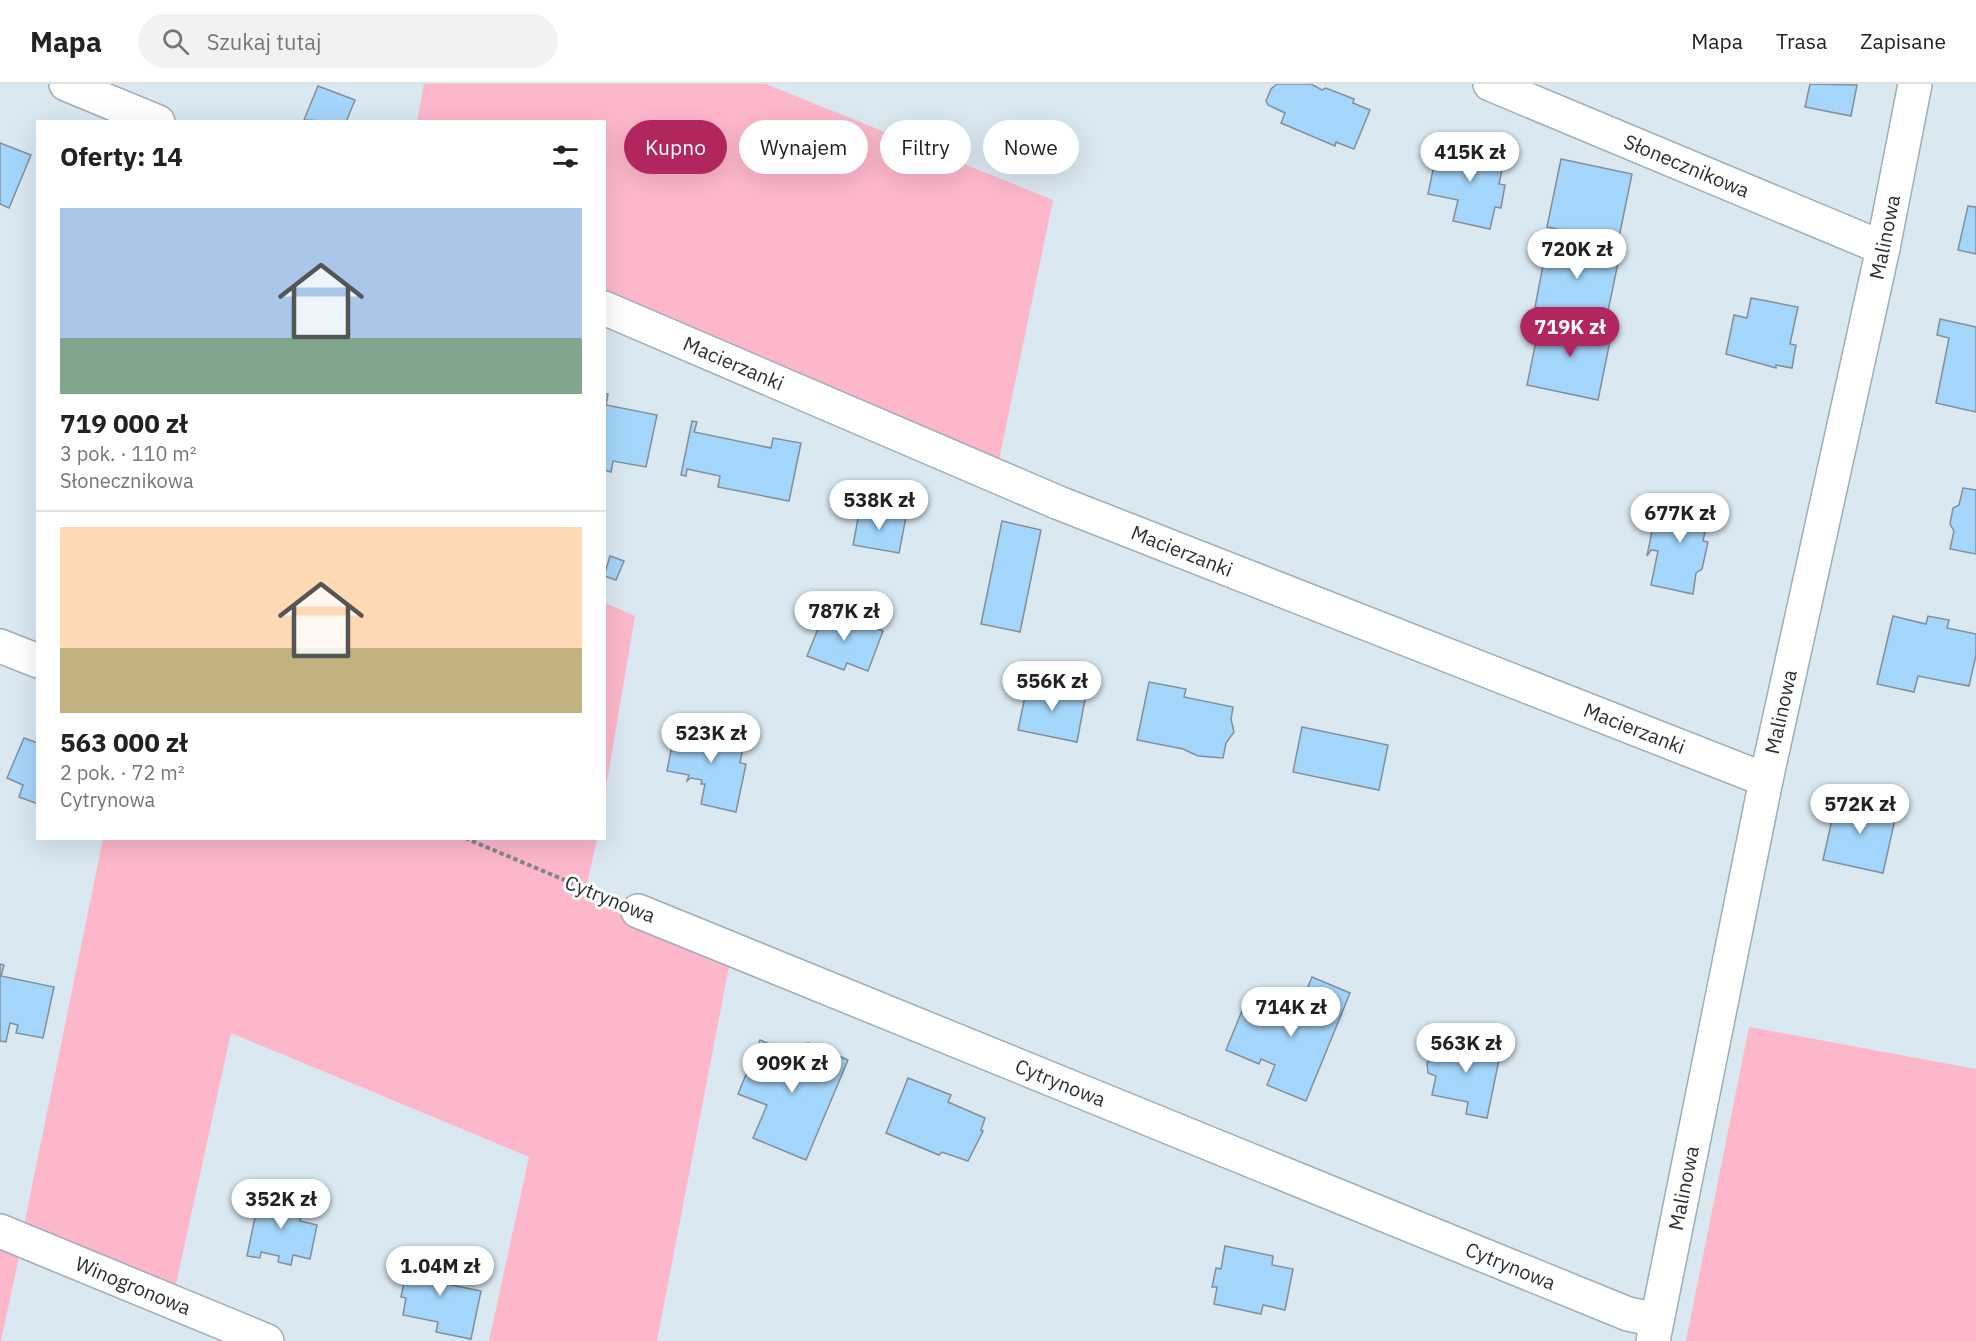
<!DOCTYPE html>
<html lang="pl">
<meta charset="utf-8">
<style>
body{margin:0;font-family:"IBM Plex Sans",sans-serif;background:#f2f2f2;color:#222;height:100vh;display:flex;flex-direction:column;font-size:22px;white-space:nowrap}
*{box-sizing:border-box;margin:0}
p{font-size:20px;color:#767676}
.icon{flex:none;width:33px;height:33px;fill:none;stroke:currentColor;stroke-width:2;stroke-linecap:round;stroke-linejoin:round}
.map{position:relative;flex:1;overflow:hidden}
.drawer{position:absolute;left:36px;top:36px;width:570px;height:720px;display:flex;flex-direction:column;background:#fff;border-radius:0px;box-shadow:0 6px 24px #0002}
.drawer>*{flex:none}
.top-card{position:absolute;left:624px;top:36px;width:570px;height:54px;display:flex;gap:12px}
.price{position:absolute;translate:-50% -51px;padding:0 14px;border-radius:21px;background:#fff;color:#222;font-size:20px;line-height:39px;filter:drop-shadow(0 2px 3px #0008)}
.price::after{content:'';position:absolute;left:50%;top:36px;width:18px;height:14px;margin-left:-9px;background:inherit;clip-path:polygon(0 0,100% 0,50% 100%)}
.price.current{background:#b2265f;color:#fff}
ul{padding:0;list-style:none}
li{display:grid;align-content:center;gap:12px;height:318px;padding:0 24px}
li+li{border-top:2px solid #e0e0e0}
li span{display:grid;place-items:center;height:186px;border-radius:0px;color:#555}
li>.icon{margin-inline-start:auto}
span .icon{width:108px;height:108px;fill:#fffc;stroke-width:1}
li b{font-size:26px}
h2{display:flex;justify-content:space-between;align-items:center;height:72px;padding:0 24px;font-size:26px}
.chip{padding:0 21px;border-radius:27px;background:#fff;box-shadow:0 6px 24px #0002;font-size:21px;line-height:54px}
.chip.current{background:#b2265f;color:#fff}
header{display:flex;align-items:center;gap:36px;box-sizing:border-box;height:84px;padding:0 30px;background:#fff;border-bottom:2px solid #e0e0e0}
header strong{font-size:28px}
nav{display:flex;gap:33px;margin-inline-start:auto;font-size:21px}
.search{width:420px;height:54px;background:#f2f2f2;display:flex;align-items:center;gap:15px;box-sizing:border-box;padding:0 21px;border-radius:33px;color:#767676;font-size:22px}
.map>svg:first-child{display:block}
.green{fill:#fdb7ca}
.building{fill:#a4d5fa;stroke:#828f98;stroke-width:1.5}
.lines{fill:none;stroke-linecap:round;stroke-linejoin:round}
.minor-casing{stroke:#a0adb7;stroke-width:36}
.path{stroke:#7d878e;stroke-width:4;stroke-dasharray:4.5 3;stroke-linecap:butt}
.minor{stroke:#fff;stroke-width:33}
.labels{text-anchor:middle;stroke-width:6;stroke-linejoin:round;paint-order:stroke}
.street-label{font-size:20px;fill:#2a3034;stroke:#fff}
</style>
<header>
<strong>Mapa</strong>
<div class="search"><svg class="icon" aria-label="search" viewBox="0 0 24 24"><circle cx="10" cy="10" r="6"/><path d="M15 15l6 6"/></svg>Szukaj tutaj</div>
<nav><a>Mapa</a><a>Trasa</a><a>Zapisane</a></nav>
</header>
<div class="map">
<svg width="1976" height="1257" viewBox="0 0 1976 1257">
<rect width="100%" height="100%" fill="#dae8f2"/>
<g class="green">
<path d="M424,0H766L1053,116L999,376L605,211L604,38H417Z"/>
<path d="M605,519L635,532L605,709Z"/>
<path d="M103,755H597L584,814L730,877L657,1257H489L529,1073L231,949L174,1209L23,1146Z"/>
<path d="M1749,943L1976,985V1257H1686Z"/>
<path d="M0,1164L19,1172L1,1257H0Z"/>
</g>
<g class="building">
<path d="M1277,0H1311L1322,6L1326,4L1354,15L1353,19L1370,26L1354,65L1336,58L1335,62L1281,39L1285,29L1268,21L1266,17L1271,5Z"/>
<path d="M1810,0L1857,1L1851,32L1805,23Z"/>
<path d="M318,2L355,16L346,38L304,36Z"/>
<path d="M0,59L31,71L9,124L0,120Z"/>
<path d="M1438,62L1482,72L1484,63L1506,67L1499,100L1505,101L1501,124L1495,123L1490,145L1453,137L1458,116L1428,110Z"/>
<path d="M1561,75L1632,90L1618,158L1547,143Z"/>
<path d="M1968,122L1976,123V170L1958,166Z"/>
<path d="M1548,155L1620,169L1606,237L1535,223Z"/>
<path d="M1751,214L1798,223L1790,260L1796,261L1792,284L1776,281V284L1726,270L1734,231L1747,234Z"/>
<path d="M1541,233L1612,247L1598,316L1527,301Z"/>
<path d="M1940,235L1976,243V328L1936,319L1949,254L1937,251Z"/>
<path d="M604,309L608,310L606,321L657,331L646,383L613,377L611,388L604,386Z"/>
<path d="M692,337L697,338L694,348L771,364L773,354L801,359L789,417L718,403L720,392L687,385L686,392L681,391Z"/>
<path d="M1963,404L1976,406V470L1950,465L1954,447L1950,440L1953,424L1959,421Z"/>
<path d="M1663,412L1715,423L1710,444L1706,443L1703,457L1708,458L1702,485L1696,489L1693,510L1651,501L1658,467L1651,466L1647,472L1654,437L1663,440L1668,416L1662,414Z"/>
<path d="M860,424L906,433L899,469L853,461Z"/>
<path d="M1002,437L1041,446L1020,548L981,540Z"/>
<path d="M610,472L624,477L616,496L604,492Z"/>
<path d="M826,525L851,535L849,540L858,543L860,538L883,547L868,587L847,579L844,586L807,572Z"/>
<path d="M1893,532L1926,540L1928,532L1949,536L1947,544L1976,550V571L1969,602L1918,592L1914,608L1877,600Z"/>
<path d="M1028,598L1086,610L1077,658L1018,646Z"/>
<path d="M1149,598L1186,605L1184,613L1233,623L1231,635L1234,648L1226,659L1223,674L1198,672L1183,665L1137,656Z"/>
<path d="M705,641L746,649L740,679L746,680L736,728L701,720L705,700H701L702,696L691,694L687,697L689,691L667,687L675,645L703,651Z"/>
<path d="M1302,643L1388,661L1379,706L1293,688Z"/>
<path d="M24,654L38,659V720L19,713L23,701L7,694Z"/>
<path d="M1837,713L1897,726L1883,789L1823,776Z"/>
<path d="M0,880L4,881L1,892L54,903L43,954L16,949L18,941L10,939L6,958L0,957Z"/>
<path d="M1312,893L1350,909L1306,1017L1267,1001L1275,981L1261,975L1259,980L1226,966L1246,917L1279,930L1277,937L1291,943Z"/>
<path d="M1445,952L1501,966L1487,1034L1466,1030L1468,1018L1432,1011L1436,992L1428,989L1427,979L1433,972L1440,973Z"/>
<path d="M760,956L802,974L808,959L848,976L806,1076L753,1054L767,1021L738,1010Z"/>
<path d="M908,994L951,1011L948,1018L985,1034L981,1046L983,1047L968,1077L942,1068L939,1071L886,1049Z"/>
<path d="M260,1109L304,1119L300,1137L317,1141L310,1175L293,1171L291,1181L278,1178L279,1172L261,1168L260,1174L247,1172Z"/>
<path d="M1225,1162L1273,1172L1272,1181L1293,1185L1285,1226L1263,1221L1261,1230L1214,1220L1217,1203H1212L1216,1184L1221,1185Z"/>
<path d="M416,1170L456,1177L451,1201L481,1207L471,1255L436,1248L438,1238L403,1231L406,1214L401,1213L407,1184L413,1185Z"/>
</g>
<g class="lines">
<g class="minor-casing">
<g id="minor">
<path d="M66,0L158,38"/>
<path id="s1" d="M1490,0L1883,164"/>
<path id="s2" d="M604,224L1059,419L1766,696"/>
<path d="M0,562L38,577"/>
<path id="s3" d="M638,827L1628,1230L1657,1236"/>
<path id="s4" d="M0,1147L267,1257"/>
<path id="s5" d="M1653,1257L1766,696L1883,164L1915,0"/>
</g>
</g>
<path class="path" d="M465,754L607,814"/>
<use href="#minor" class="minor"/>
</g>
<g class="labels">
<g class="street-label">
<text dy="7" stroke="none"><textPath href="#s1" startOffset="213">Słonecznikowa</textPath></text>
<text dy="7" stroke="none"><textPath href="#s5" startOffset="1128">Malinowa</textPath></text>
<text dy="7" stroke="none"><textPath href="#s2" startOffset="141">Macierzanki</textPath></text>
<text dy="7" stroke="none"><textPath href="#s2" startOffset="627">Macierzanki</textPath></text>
<text dy="7" stroke="none"><textPath href="#s5" startOffset="642">Malinowa</textPath></text>
<text dy="7" stroke="none"><textPath href="#s2" startOffset="1113">Macierzanki</textPath></text>
<text transform="translate(610 815) rotate(22)" y="7">Cytrynowa</text>
<text dy="7" stroke="none"><textPath href="#s3" startOffset="456">Cytrynowa</textPath></text>
<text dy="7" stroke="none"><textPath href="#s5" startOffset="156">Malinowa</textPath></text>
<text dy="7" stroke="none"><textPath href="#s3" startOffset="942">Cytrynowa</textPath></text>
<text dy="7" stroke="none"><textPath href="#s4" startOffset="144">Winogronowa</textPath></text>
</g>
</g>
</svg>
<b class="price" style="left:1470px;top:99px">415K zł</b>
<b class="price" style="left:1577px;top:196px">720K zł</b>
<b class="price current" style="left:1570px;top:274px">719K zł</b>
<b class="price" style="left:879px;top:447px">538K zł</b>
<b class="price" style="left:1680px;top:460px">677K zł</b>
<b class="price" style="left:844px;top:558px">787K zł</b>
<b class="price" style="left:1052px;top:628px">556K zł</b>
<b class="price" style="left:711px;top:680px">523K zł</b>
<b class="price" style="left:1860px;top:751px">572K zł</b>
<b class="price" style="left:1291px;top:954px">714K zł</b>
<b class="price" style="left:1466px;top:990px">563K zł</b>
<b class="price" style="left:792px;top:1010px">909K zł</b>
<b class="price" style="left:281px;top:1146px">352K zł</b>
<b class="price" style="left:440px;top:1213px">1.04M zł</b>
<div class="top-card">
<a class="chip current">Kupno</a>
<a class="chip">Wynajem</a>
<a class="chip">Filtry</a>
<a class="chip">Nowe</a>
</div>
<section class="drawer">
<h2>Oferty: 14<svg class="icon" aria-label="filters" viewBox="0 0 24 24"><path d="M4 7h16M4 17h16"/><circle cx="9" cy="7" r="2"/><circle cx="15" cy="17" r="2"/></svg></h2>
<ul>
<li><span style="background:linear-gradient(#a9c7e8 70%,#7fa58c 0)"><svg class="icon" aria-label="home" viewBox="0 0 24 24"><path d="M3 11l9-7 9 7M6 9v11h12V9"/></svg></span><div><b>719 000 zł</b><p>3 pok. · 110 m²</p><p>Słonecznikowa</p></div></li>
<li><span style="background:linear-gradient(#ffd9b3 65%,#c2b280 0)"><svg class="icon" aria-label="home" viewBox="0 0 24 24"><path d="M3 11l9-7 9 7M6 9v11h12V9"/></svg></span><div><b>563 000 zł</b><p>2 pok. · 72 m²</p><p>Cytrynowa</p></div></li>
</ul>
</section>
</div>
